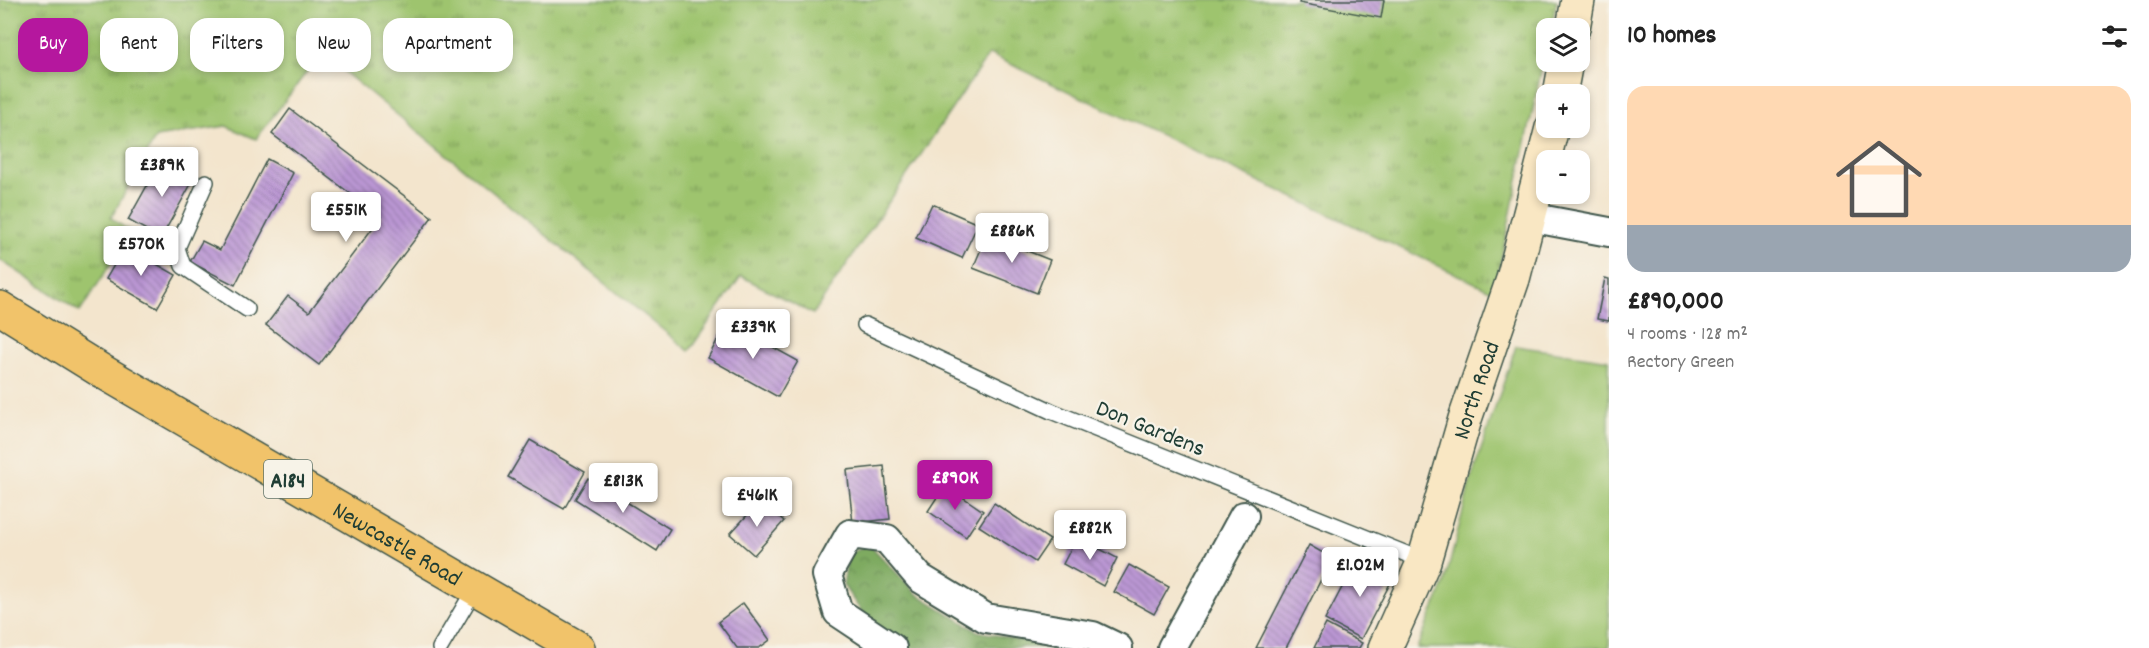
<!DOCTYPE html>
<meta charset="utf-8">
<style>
body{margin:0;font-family:Dekko,sans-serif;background:#f2f2f2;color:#222;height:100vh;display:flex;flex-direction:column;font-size:22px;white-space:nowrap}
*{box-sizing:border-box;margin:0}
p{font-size:20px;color:#767676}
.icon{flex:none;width:33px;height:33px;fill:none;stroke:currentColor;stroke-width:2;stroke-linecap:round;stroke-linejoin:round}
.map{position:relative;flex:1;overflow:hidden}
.details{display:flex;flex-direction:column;background:#fff;width:540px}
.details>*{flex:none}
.top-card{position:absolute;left:18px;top:18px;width:570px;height:54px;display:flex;gap:12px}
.fabs{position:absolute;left:1536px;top:18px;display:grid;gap:12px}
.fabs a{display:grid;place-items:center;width:54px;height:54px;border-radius:12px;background:#fff;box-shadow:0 3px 9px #0003;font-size:30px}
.price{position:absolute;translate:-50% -51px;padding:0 14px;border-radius:6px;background:#fff;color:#222;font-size:20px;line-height:39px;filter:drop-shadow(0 2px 3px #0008)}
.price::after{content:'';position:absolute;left:50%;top:36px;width:18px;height:14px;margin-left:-9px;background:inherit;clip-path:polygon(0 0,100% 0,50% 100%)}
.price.on{background:#b5179e;color:#fff}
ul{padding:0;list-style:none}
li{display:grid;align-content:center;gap:12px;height:318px;padding:0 18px}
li+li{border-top:2px solid #e0e0e0}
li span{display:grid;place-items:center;height:186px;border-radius:18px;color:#555}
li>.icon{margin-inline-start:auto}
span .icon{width:108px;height:108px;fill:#fffc;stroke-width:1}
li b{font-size:26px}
h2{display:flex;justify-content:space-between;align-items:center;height:72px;padding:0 18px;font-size:26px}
.chip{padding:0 21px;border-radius:18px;background:#fff;box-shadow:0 3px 9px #0003;font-size:21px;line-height:54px}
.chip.on{background:#b5179e;color:#fff}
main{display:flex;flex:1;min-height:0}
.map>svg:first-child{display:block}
.grass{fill:url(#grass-tufts);stroke:#5e8051;stroke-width:1.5}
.forest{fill:url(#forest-crowns);stroke:#4e744a;stroke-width:1.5}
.park{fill:#9ec46e;stroke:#5e8051;stroke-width:1.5}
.building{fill:url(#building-back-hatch)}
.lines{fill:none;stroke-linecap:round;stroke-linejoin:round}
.lane-casing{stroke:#3f564b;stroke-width:18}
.street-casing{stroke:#3f564b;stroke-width:32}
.secondary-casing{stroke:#3f564b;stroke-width:36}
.primary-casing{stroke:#3f564b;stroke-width:36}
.lane{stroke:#fff;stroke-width:15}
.street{stroke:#fff;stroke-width:28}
.secondary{stroke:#f9e7c3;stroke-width:33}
.primary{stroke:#f1c36a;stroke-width:33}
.labels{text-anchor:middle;stroke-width:4.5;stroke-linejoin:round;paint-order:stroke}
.shield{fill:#f7f3e8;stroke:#60746a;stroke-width:1.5}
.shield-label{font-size:22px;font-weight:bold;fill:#1f3d34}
.street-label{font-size:24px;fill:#1f3d34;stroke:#f7f3e8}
</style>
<main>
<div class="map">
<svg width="1609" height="648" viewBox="0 0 1609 648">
<defs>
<pattern id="grass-tufts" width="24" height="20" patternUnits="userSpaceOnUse" patternTransform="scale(1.5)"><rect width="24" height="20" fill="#9ec46e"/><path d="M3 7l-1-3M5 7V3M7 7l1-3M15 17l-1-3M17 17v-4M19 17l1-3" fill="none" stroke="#80a05b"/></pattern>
<pattern id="forest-crowns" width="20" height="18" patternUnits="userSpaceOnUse" patternTransform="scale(1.5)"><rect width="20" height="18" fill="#7eaa61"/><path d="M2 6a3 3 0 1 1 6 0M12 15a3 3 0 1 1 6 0" fill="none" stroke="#678c51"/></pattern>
<pattern id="building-back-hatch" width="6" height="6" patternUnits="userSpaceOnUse" patternTransform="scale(1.5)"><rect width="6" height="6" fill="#bb97d4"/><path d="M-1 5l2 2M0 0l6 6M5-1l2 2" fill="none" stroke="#977cad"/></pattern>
</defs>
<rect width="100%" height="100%" fill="#f7f3e8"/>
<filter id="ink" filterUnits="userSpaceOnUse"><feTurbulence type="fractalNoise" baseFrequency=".0167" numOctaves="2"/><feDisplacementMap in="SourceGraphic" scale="12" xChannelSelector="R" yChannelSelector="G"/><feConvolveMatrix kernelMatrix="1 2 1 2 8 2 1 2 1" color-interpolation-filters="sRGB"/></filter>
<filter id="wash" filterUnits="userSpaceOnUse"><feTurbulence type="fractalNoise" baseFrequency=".008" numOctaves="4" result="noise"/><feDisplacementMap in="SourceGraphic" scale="24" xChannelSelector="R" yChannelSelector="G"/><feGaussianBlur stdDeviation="1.35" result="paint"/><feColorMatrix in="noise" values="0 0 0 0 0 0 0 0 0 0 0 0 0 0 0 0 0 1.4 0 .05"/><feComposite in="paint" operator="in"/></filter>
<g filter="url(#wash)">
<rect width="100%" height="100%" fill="#f3e5cd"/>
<path class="grass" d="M0,0H1557L1551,28H1546V48L1494,292L989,54L813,314L741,276L689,351L321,53L256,139L226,126L156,137L111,218L131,232L80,312L0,260Z"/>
<path class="forest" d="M869,544L917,594L977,631L1053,647L905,648L872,627L843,585L848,554Z"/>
<path class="park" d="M1516,346L1609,360V648H1417L1445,582L1471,479Z"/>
<g id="blocks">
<g class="building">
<path d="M1300,0H1384L1381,18L1299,3Z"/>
<path d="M290,109L432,217L319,365L266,325L288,296L309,312L381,217L272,134Z"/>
<path d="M163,157L196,175L161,238L128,220Z"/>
<path d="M267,159L293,173L235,285L190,262L202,241L220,250Z"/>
<path d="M932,204L978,224L962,258L916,238Z"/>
<path d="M987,235L1050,260L1037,293L973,268Z"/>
<path d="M125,246L176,275L157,308L106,279Z"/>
<path d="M1605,278L1609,279V321L1597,319Z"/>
<path d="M727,322L798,361L778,397L708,358Z"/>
<path d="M530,440L585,472L564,509L508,477Z"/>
<path d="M884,466L890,519L853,523L847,470Z"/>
<path d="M588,478L670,529L657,551L575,499Z"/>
<path d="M945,485L983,511L966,537L928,511Z"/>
<path d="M761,500L784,521L754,555L730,534Z"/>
<path d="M994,503L1050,540L1035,562L979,526Z"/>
<path d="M1077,537L1117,558L1103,586L1063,564Z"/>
<path d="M1309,545L1332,558L1286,648H1256Z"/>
<path d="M1358,557L1394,576L1361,639L1325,620Z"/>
<path d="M1129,565L1169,587L1154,614L1114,592Z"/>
<path d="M743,603L770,640L759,648H737L718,622Z"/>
<path d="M1326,624L1362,643L1359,648H1314Z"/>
</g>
</g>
</g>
<g filter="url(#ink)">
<use href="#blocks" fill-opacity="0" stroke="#3f564b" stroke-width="1.5"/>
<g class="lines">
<g class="lane-casing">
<g id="lane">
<path d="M206,182L177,248L183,266L247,309"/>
<path d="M865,325L1051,411L1424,561"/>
<path d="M440,648L476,587"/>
</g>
</g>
<g class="street-casing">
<g id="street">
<path d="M1529,217L1609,232"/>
<path d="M892,648L838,612L827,575L850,534L887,539L920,578L986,618L1093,636L1118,648"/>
<path d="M1172,648L1244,516"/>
</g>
</g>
<g class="secondary-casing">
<g id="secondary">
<path d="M1573,28L1578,0"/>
<path d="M1560,94L1566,62"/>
<path id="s1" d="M1385,648L1424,561L1465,419L1513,279L1552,128"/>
</g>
</g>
<g class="primary-casing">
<g id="primary">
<path id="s2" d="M0,308L100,370L578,648"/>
</g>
</g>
<use href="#lane" class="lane"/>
<use href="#street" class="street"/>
<use href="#secondary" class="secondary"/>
<use href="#primary" class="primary"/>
</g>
</g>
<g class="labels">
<rect class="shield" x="264" y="460" width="48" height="38" rx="4.5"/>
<g class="shield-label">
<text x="288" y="487">A184</text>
</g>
<g class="street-label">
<text dy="8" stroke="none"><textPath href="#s1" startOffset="274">North Road</textPath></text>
<text transform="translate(1151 427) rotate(22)" y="8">Don Gardens</text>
<text dy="8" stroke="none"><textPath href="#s2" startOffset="462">Newcastle Road</textPath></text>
</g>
</g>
</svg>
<div class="fabs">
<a><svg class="icon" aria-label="layers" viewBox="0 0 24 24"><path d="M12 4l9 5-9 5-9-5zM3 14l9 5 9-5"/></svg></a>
<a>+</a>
<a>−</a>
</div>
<b class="price" style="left:162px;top:198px">£389K</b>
<b class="price" style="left:346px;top:243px">£551K</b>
<b class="price" style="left:1012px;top:264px">£886K</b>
<b class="price" style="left:141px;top:277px">£570K</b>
<b class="price" style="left:753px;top:360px">£339K</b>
<b class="price on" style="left:955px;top:511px">£890K</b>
<b class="price" style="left:623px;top:514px">£813K</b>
<b class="price" style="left:757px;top:528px">£461K</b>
<b class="price" style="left:1090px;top:561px">£882K</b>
<b class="price" style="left:1360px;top:598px">£1.02M</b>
<div class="top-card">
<a class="chip on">Buy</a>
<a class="chip">Rent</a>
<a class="chip">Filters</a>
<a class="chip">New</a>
<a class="chip">Apartment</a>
</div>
</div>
<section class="details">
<h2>10 homes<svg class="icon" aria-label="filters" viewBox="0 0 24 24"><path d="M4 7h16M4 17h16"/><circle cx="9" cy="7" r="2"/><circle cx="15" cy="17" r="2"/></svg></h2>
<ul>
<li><span style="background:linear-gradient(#ffd9b3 75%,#9aa5b1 0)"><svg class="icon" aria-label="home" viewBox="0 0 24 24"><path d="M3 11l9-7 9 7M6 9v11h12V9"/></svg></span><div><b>£890,000</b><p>4 rooms · 128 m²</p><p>Rectory Green</p></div></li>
</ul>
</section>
</main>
